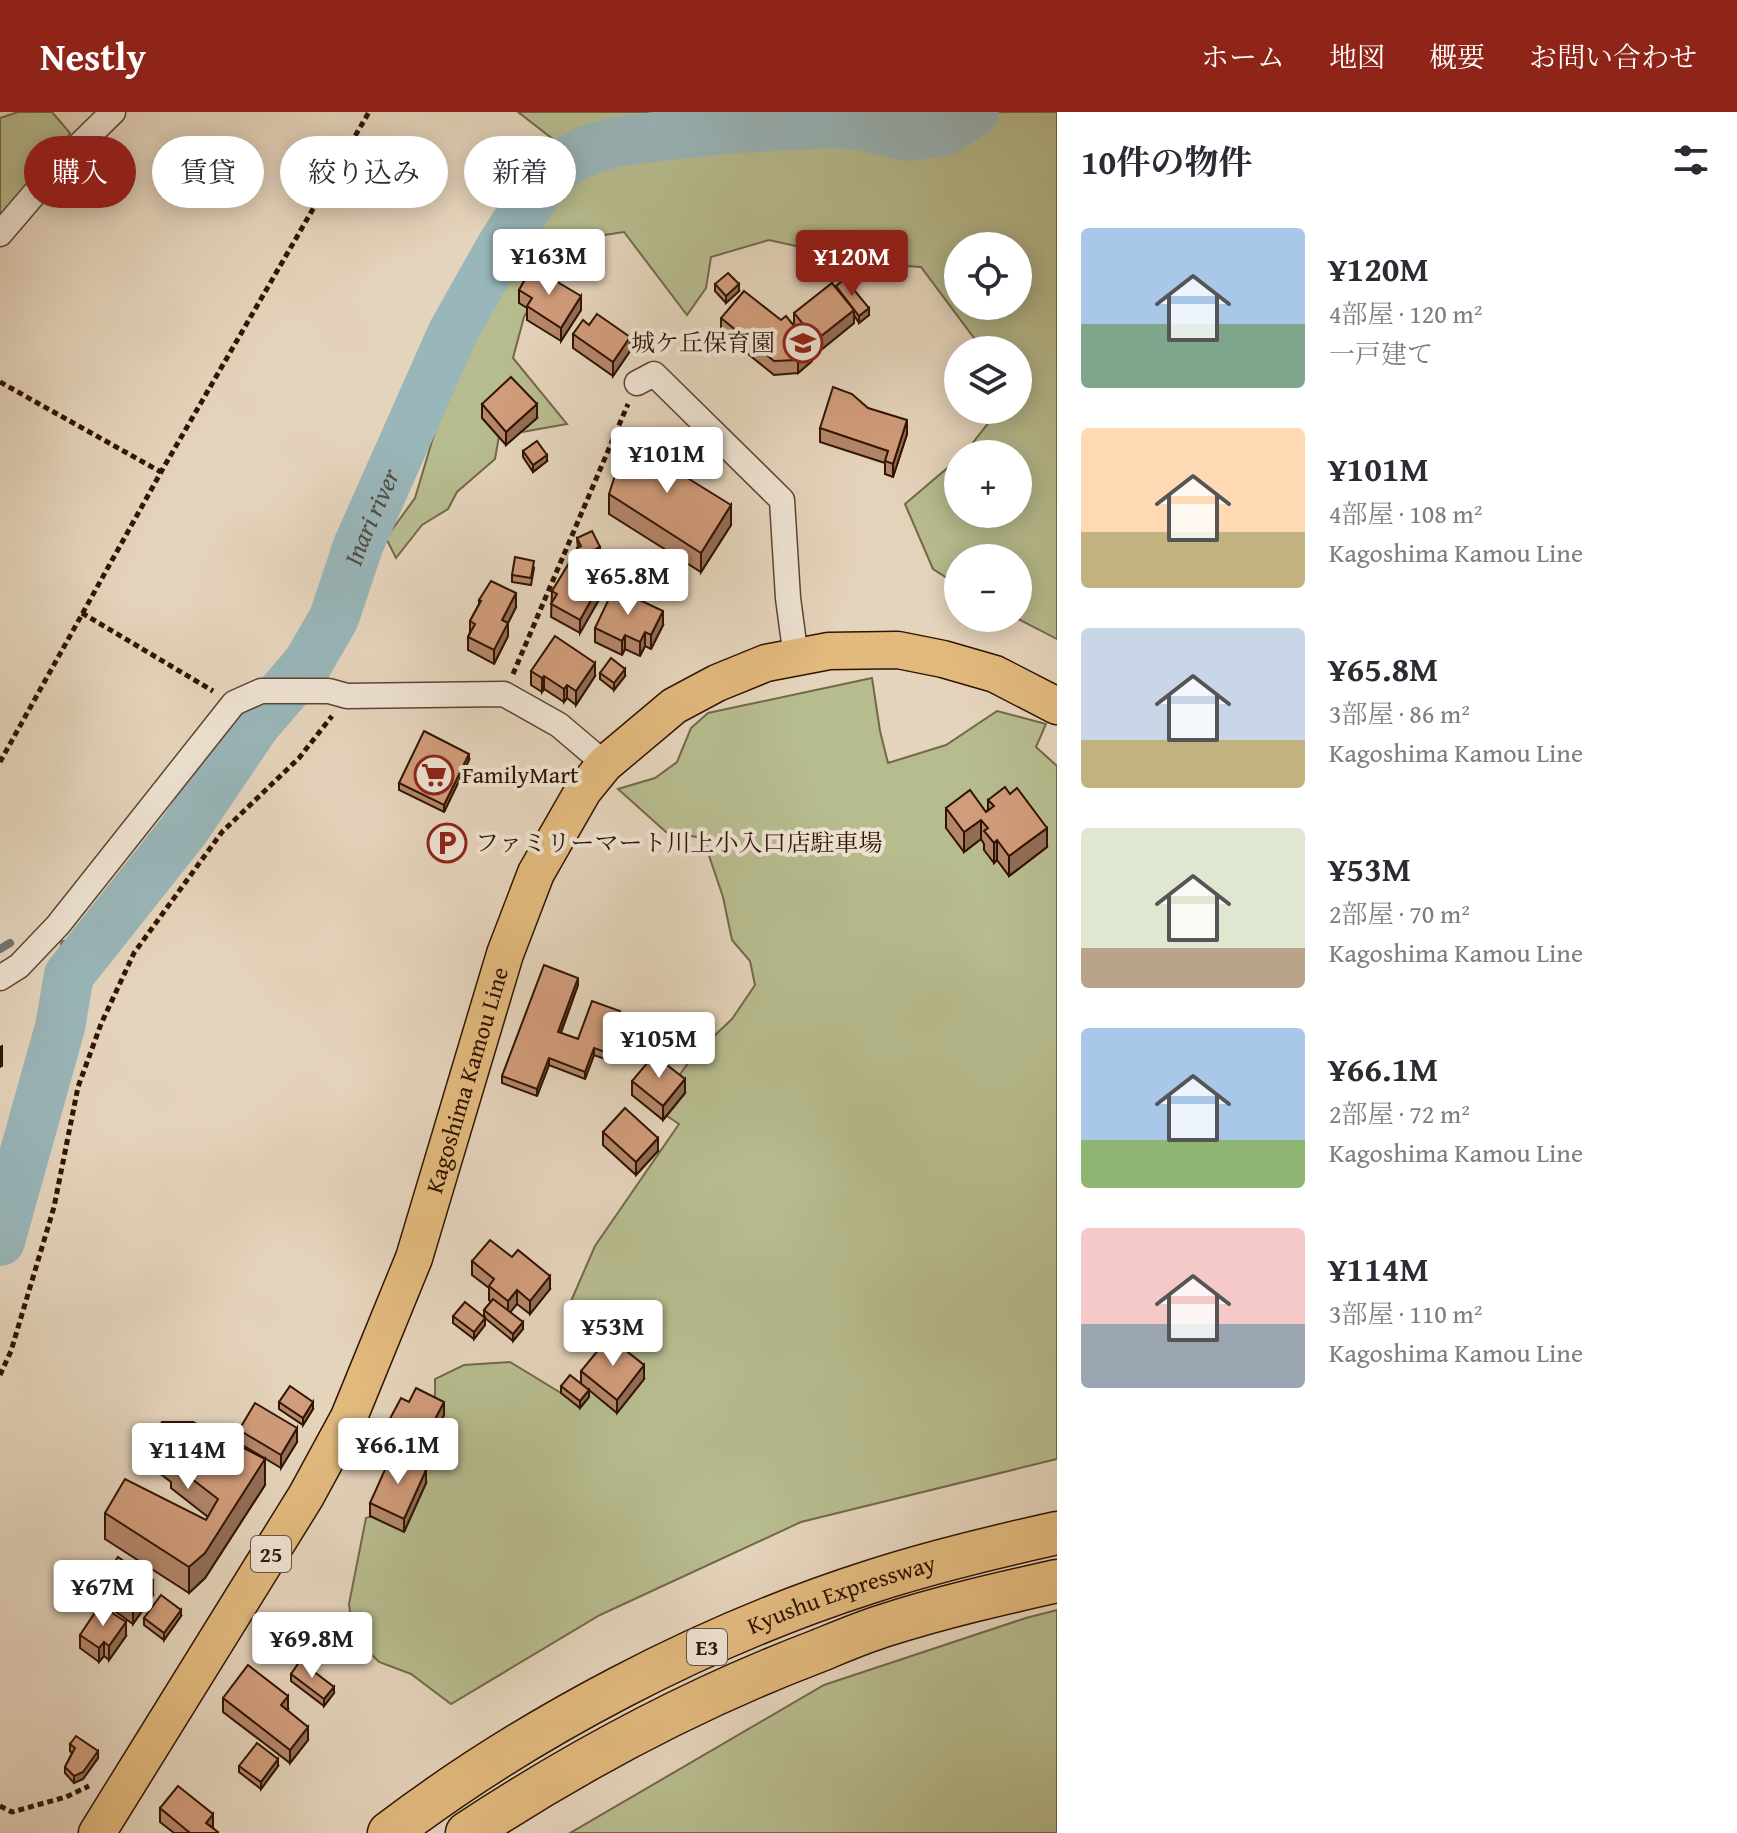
<!DOCTYPE html>
<html lang="ja">
<meta charset="utf-8">
<style>
body{margin:0;font-family:"Gentium Book Plus","Noto Serif JP",serif;background:#f7f7f7;color:#2b2b33;height:100vh;display:flex;flex-direction:column;font-size:30px;white-space:nowrap}
*{box-sizing:border-box;margin:0}
p{font-size:26px;color:#7c7c81}
.icon{flex:none;width:44px;height:44px;fill:none;stroke:currentColor;stroke-width:2;stroke-linecap:round;stroke-linejoin:round}
.map{position:relative;flex:1;overflow:hidden}
.drawer{display:flex;flex-direction:column;background:#fff;width:680px}
.drawer>*{flex:none}
.hud{position:absolute;left:24px;top:24px;width:760px;height:72px;display:flex;gap:16px}
.buttons{position:absolute;left:944px;top:120px;display:grid;gap:16px}
.buttons a{display:grid;place-items:center;width:88px;height:88px;border-radius:50%;background:#fff;box-shadow:0 4px 20px #0003;font-size:40px}
.price{position:absolute;translate:-50% -68px;padding:0 18px;border-radius:8px;background:#fff;color:#222;font-size:26px;line-height:52px;filter:drop-shadow(0 2px 4px #0008)}
.price::after{content:'';position:absolute;left:50%;top:48px;width:24px;height:18px;margin-left:-12px;background:inherit;clip-path:polygon(0 0,100% 0,50% 100%)}
.price.current{background:#8f2418;color:#fff}
ul{padding:0;list-style:none}
li{display:flex;align-items:center;gap:24px;height:200px;padding:0 24px}
li span{display:grid;place-items:center;flex:none;width:224px;height:160px;border-radius:8px;color:#555}
li>.icon{margin-inline-start:auto}
span .icon{width:96px;height:96px;fill:#fffc;stroke-width:1}
li b{font-size:34px}
h2{display:flex;justify-content:space-between;align-items:center;height:96px;padding:0 24px;font-size:34px}
.tag{padding:0 28px;border-radius:36px;background:#fff;box-shadow:0 4px 20px #0003;font-size:28px;line-height:72px}
.tag.current{background:#8f2418;color:#fff}
header{display:flex;align-items:center;gap:48px;box-sizing:border-box;height:112px;padding:0 40px;background:#8f2418;color:#fff}
header strong{font-size:38px}
nav{display:flex;gap:44px;margin-inline-start:auto;font-size:28px}
main{display:flex;flex:1;min-height:0}
.map>svg:first-child{display:block}
.green{fill:#b7bc8f;stroke:#746848;stroke-width:2;fill-rule:evenodd}
.lines{fill:none;stroke-linecap:round;stroke-linejoin:round}
.stream{stroke:#6f7570;stroke-width:8}
.river{stroke:#99b6ba;stroke-width:50}
.minor-casing{stroke:#5d4430;stroke-width:27}
.primary-casing{stroke:#301402;stroke-width:39}
.motorway-casing{stroke:#301402;stroke-width:45}
.path{stroke:#301402;stroke-width:5;stroke-dasharray:6 4;stroke-linecap:butt}
.minor{stroke:#eee3d3;stroke-width:24}
.primary{stroke:#e2ba7e;stroke-width:36}
.motorway{stroke:#e2ba7e;stroke-width:42}
.wall{fill:#b4866a;stroke:#301402;stroke-width:2}
.shaded-wall{fill:#926d56;stroke:#301402;stroke-width:2}
.building{fill:#d19c7b;stroke:#301402;stroke-width:2}
.labels{text-anchor:middle;stroke-width:8;stroke-linejoin:round;paint-order:stroke}
.shield{fill:#eee3d3;stroke:#695241;stroke-width:2}
.shield-label{font-size:22px;font-weight:bold;fill:#301402}
.poi-label{font-size:24px;fill:#301402;stroke:#eee3d3;text-anchor:start}
.street-label{font-size:24px;fill:#301402;stroke:#eee3d3}
.water-label{font-size:26px;font-style:italic;fill:#554d42;stroke:#eee3d3}
</style>
<header>
<strong>Nestly</strong>
<nav><a>ホーム</a><a>地図</a><a>概要</a><a>お問い合わせ</a></nav>
</header>
<main>
<div class="map">
<svg width="1057" height="1721" viewBox="0 0 1057 1721">
<rect width="100%" height="100%" fill="#e5d4bc"/>
<filter id="stains"><feTurbulence type="fractalNoise" baseFrequency=".0025" numOctaves="4"/><feColorMatrix values="0 0 0 0 .2 0 0 0 0 .09 0 0 0 0 .02 0 0 0 .5 -.17"/></filter>
<radialGradient id="worn" r=".72"><stop offset=".6" stop-color="#630" stop-opacity="0"/><stop offset="1" stop-color="#630" stop-opacity=".3"/></radialGradient>
<g class="green">
<path d="M18,0H52L70,21L0,122V6Z"/>
<path d="M518,0H1057V527L1016,506H1018V446H958V473L933,457L905,392L958,347V402H1018V342H964L993,305V298H1018V238H983L921,155L877,152L769,128L711,145L706,176L687,203L624,120L598,124L552,158L524,205L513,246L567,312L499,324L495,347L457,380L448,397L422,413L396,446L386,426L415,386L435,319L432,226L487,121L538,51L563,35ZM958,134H1018V194H958Z"/>
<path d="M872,566L880,619L888,651L946,633L997,599L1046,612L1036,635L1057,654V1347L801,1410L600,1503L451,1592L411,1562L379,1550L353,1524L349,1492L366,1406C375,1403 390,1402 396,1397C429,1371 436,1306 435,1267L464,1253L510,1250L566,1284L618,1233L597,1214L568,1196L595,1134L679,1012L655,996L695,942L732,907L755,873L750,849L732,828L723,785L703,726L666,720L618,677L655,666L677,650L691,616L708,601Z"/>
<path d="M1057,1498V1721H570L824,1573L1026,1506Z"/>
</g>
<g class="lines">
<g class="stream">
<path d="M64,832L91,834"/>
<path d="M0,837L10,831"/>
</g>
<path class="river" id="s1" d="M0,1129L60,915L69,863L184,718L255,613L308,551L334,506L358,434L453,220L501,135L540,74L563,51L592,36L621,29L722,17L827,11L854,12L905,24L942,20L974,0"/>
<g class="minor-casing">
<g id="minor">
<path d="M0,122L59,53L113,0"/>
<path d="M637,271L654,262L782,388L788,486L796,546"/>
<path d="M0,866L19,854L58,813L234,591L261,579H329L347,584L504,582L559,613L605,652"/>
</g>
</g>
<g class="primary-casing">
<g id="primary">
<path id="s2" d="M97,1721L306,1384L349,1305L414,1146L505,842L536,761L583,679L605,652L674,594L717,571L766,551L829,539L898,538L943,547L995,562L1057,594"/>
</g>
</g>
<g class="motorway-casing">
<g id="motorway">
<path id="s3" d="M389,1721C527,1616 704,1523 870,1470C931,1450 994,1435 1057,1421"/>
<path d="M467,1721C578,1648 694,1586 818,1539C840,1530 863,1520 886,1513C942,1495 999,1482 1057,1469"/>
</g>
</g>
<g class="path">
<path d="M0,270L161,360"/>
<path d="M82,501L213,579"/>
<path d="M513,562L628,292"/>
<path d="M0,650L161,360L369,0"/>
<path d="M0,1263L11,1239L54,1095L78,975L101,912L134,841L222,720L299,646L332,604"/>
<path d="M0,1694L12,1700L66,1685L89,1674"/>
</g>
<use href="#minor" class="minor"/>
<use href="#primary" class="primary"/>
<use href="#motorway" class="motorway"/>
</g>
<g class="wall">
<path d="M531,164L548,165L581,198L561,229L527,208V196L519,191V178Z"/>
<path d="M715,172L739,179L726,191L715,179Z"/>
<path d="M836,176L869,203L859,211L854,203V211L816,242L812,236V249L798,261L774,263L721,220V206L781,208L794,214V201Z"/>
<path d="M573,222L630,239L613,264L573,236Z"/>
<path d="M482,292L537,306L506,333L482,306Z"/>
<path d="M868,296L907,322L893,365L885,362V351L820,330V316Z"/>
<path d="M523,339L547,349L533,360L523,345Z"/>
<path d="M656,346L731,413L701,460L609,402V382Z"/>
<path d="M577,426L600,442L581,452L577,443V436H578Z"/>
<path d="M534,456L531,473L512,470V463Z"/>
<path d="M552,479L601,484L580,521L551,505Z"/>
<path d="M479,488L516,495L508,511V524L494,552L468,538V525L470,520V509L479,492Z"/>
<path d="M663,513L651,537L645,534L640,544L625,537L622,543L595,530V516Z"/>
<path d="M531,559L595,564L576,593L567,586L564,590L544,577L542,580L531,573Z"/>
<path d="M600,561L625,564L614,578L600,567Z"/>
<path d="M469,648L444,700L399,678V671Z"/>
<path d="M988,688L1047,735L1009,764L997,748L994,751L984,738V732L981,727L964,740L946,716V696L986,700L988,698Z"/>
<path d="M578,873L561,921L578,927L620,906L605,947L594,943L585,967L549,953L537,984L502,971V964Z"/>
<path d="M632,969L685,981L663,1008L632,983Z"/>
<path d="M603,1020L658,1039L636,1063L603,1033Z"/>
<path d="M472,1149L550,1177L530,1202L517,1192L510,1200L523,1217L513,1229L485,1206V1213L474,1227L453,1211V1204L484,1205V1198L491,1190L489,1188V1176L472,1163Z"/>
<path d="M581,1259L644,1267L617,1301L589,1278V1285L580,1296L561,1281V1274L581,1272Z"/>
<path d="M279,1290L313,1297L303,1313L279,1297Z"/>
<path d="M409,1290L444,1303L421,1348L385,1330V1316Z"/>
<path d="M239,1318L297,1330L281,1356L239,1331Z"/>
<path d="M150,1329L265,1373L205,1466L189,1481L105,1427V1401L206,1408L208,1405L171,1376V1370L150,1354Z"/>
<path d="M426,1371L404,1420L370,1404V1391Z"/>
<path d="M98,1474L153,1483L133,1512L98,1487Z"/>
<path d="M181,1504L164,1528L144,1513V1506Z"/>
<path d="M80,1523L126,1524L109,1548L104,1544L99,1550L80,1536Z"/>
<path d="M291,1562L334,1581L324,1594L291,1569Z"/>
<path d="M223,1586L288,1597L287,1598L308,1628L290,1651L223,1600Z"/>
<path d="M70,1632L98,1646L83,1667L74,1671L65,1661V1655L72,1641L70,1639Z"/>
<path d="M239,1654H278L261,1677L239,1660Z"/>
<path d="M160,1696L213,1716L218,1721H174L160,1710Z"/>
</g>
<g class="shaded-wall">
<path d="M739,172V179L726,191V184Z"/>
<path d="M581,184V198L561,229V216Z"/>
<path d="M869,196V203L859,211V204Z"/>
<path d="M854,198V211L816,242V228Z"/>
<path d="M630,225V239L613,264V250Z"/>
<path d="M812,236V249L798,261V248Z"/>
<path d="M537,292V306L506,333V320Z"/>
<path d="M907,308V322L893,365V352Z"/>
<path d="M656,327V346L647,341Z"/>
<path d="M547,343V349L533,360V353Z"/>
<path d="M731,393V413L701,460V441Z"/>
<path d="M600,435V442L581,452V445Z"/>
<path d="M601,470V484L580,521V508Z"/>
<path d="M516,481V495L508,511V524L494,552V538L502,508Z"/>
<path d="M663,499V513L651,537V523Z"/>
<path d="M645,520V534L640,544V530Z"/>
<path d="M625,523V537L622,543V529Z"/>
<path d="M595,551V564L576,593V579Z"/>
<path d="M625,557V564L614,578V571Z"/>
<path d="M544,564V577L542,580V566Z"/>
<path d="M567,573V586L564,590V577Z"/>
<path d="M469,642V648L444,700V693Z"/>
<path d="M981,708V727L964,740V720Z"/>
<path d="M1047,716V735L1009,764V744Z"/>
<path d="M997,728V748L994,751V731Z"/>
<path d="M578,866V873L558,927V920Z"/>
<path d="M620,899V906L605,947V940Z"/>
<path d="M2,934V954L0,955V935Z"/>
<path d="M594,936V943L585,967V960Z"/>
<path d="M549,946V953L537,984V977Z"/>
<path d="M685,967V981L663,1008V994Z"/>
<path d="M658,1026V1039L636,1063V1050Z"/>
<path d="M550,1164V1177L530,1202V1189Z"/>
<path d="M517,1178V1192L508,1203V1189Z"/>
<path d="M485,1206V1213L474,1227V1220Z"/>
<path d="M523,1210V1217L513,1229V1222Z"/>
<path d="M644,1253V1267L617,1301V1288Z"/>
<path d="M589,1278V1285L580,1296V1289Z"/>
<path d="M313,1290V1297L303,1313V1306Z"/>
<path d="M444,1290V1303L421,1348V1334Z"/>
<path d="M297,1316V1330L281,1356V1343Z"/>
<path d="M265,1347V1373L205,1466L189,1481V1455Z"/>
<path d="M426,1358V1371L404,1420V1407Z"/>
<path d="M153,1469V1483L133,1512V1498Z"/>
<path d="M181,1498V1504L164,1528V1521Z"/>
<path d="M126,1510V1524L109,1548V1534Z"/>
<path d="M104,1530V1544L99,1550V1536Z"/>
<path d="M334,1575V1581L324,1594V1587Z"/>
<path d="M288,1584V1597L281,1607V1593Z"/>
<path d="M308,1615V1628L290,1651V1638Z"/>
<path d="M98,1639V1646L83,1667L74,1671V1664Z"/>
<path d="M278,1647V1654L261,1677V1670Z"/>
<path d="M213,1702V1716L206,1711Z"/>
</g>
<g class="building">
<path d="M539,151L548,156L544,162L581,184L561,216L527,194L532,186L519,178L528,162L531,164Z"/>
<path d="M728,161L739,172L726,184L715,172Z"/>
<path d="M845,167L869,196L859,204L836,174Z"/>
<path d="M832,171L854,198L816,228L794,201Z"/>
<path d="M744,179L781,208L786,204L812,236L798,248L774,249L721,206Z"/>
<path d="M597,202L630,225L613,250L573,222L583,208L589,213Z"/>
<path d="M511,265L537,292L506,320L482,292Z"/>
<path d="M833,275L852,282L868,296L907,308L893,352L885,349L888,339L820,316Z"/>
<path d="M640,317L656,327L647,341L731,393L701,441L609,382L620,348Z"/>
<path d="M537,329L547,343L533,353L523,339Z"/>
<path d="M592,419L600,435L581,445L577,436L581,434L577,426Z"/>
<path d="M515,445L534,449L531,466L512,463Z"/>
<path d="M569,451L601,470L580,508L551,492L557,482L552,479Z"/>
<path d="M491,469L516,481L502,508L508,511L494,538L468,525L475,512L470,509L481,489L479,488Z"/>
<path d="M614,476L663,499L651,523L645,520L640,530L625,523L622,529L595,516Z"/>
<path d="M555,524L595,551L576,579L567,573L564,577L544,564L542,566L531,559Z"/>
<path d="M611,546L625,557L614,571L600,561Z"/>
<path d="M424,619L469,642L444,693L399,671Z"/>
<path d="M1005,675L1010,682L1017,676L1047,716L1009,744L997,728L994,731L984,719L988,716L981,708L964,720L946,696L970,678L986,700L994,694L988,688Z"/>
<path d="M544,853L578,866L558,920L578,927L592,889L620,899L605,940L594,936L585,960L549,946L537,977L502,964Z"/>
<path d="M654,943L685,967L663,994L632,969Z"/>
<path d="M625,996L658,1026L636,1050L603,1020Z"/>
<path d="M490,1128L512,1145L518,1138L550,1164L530,1189L517,1178L508,1189L489,1174L494,1167L472,1149Z"/>
<path d="M493,1187L523,1210L513,1222L484,1198Z"/>
<path d="M465,1190L485,1206L474,1220L453,1204Z"/>
<path d="M609,1225L644,1253L617,1288L581,1259Z"/>
<path d="M570,1263L589,1278L580,1289L561,1274Z"/>
<path d="M290,1274L313,1290L303,1306L279,1290Z"/>
<path d="M416,1276L444,1290L421,1334L385,1316L401,1286L409,1290Z"/>
<path d="M255,1291L297,1316L281,1343L239,1318Z"/>
<path d="M162,1310H193L265,1347L205,1441L189,1455L105,1401L125,1367L206,1408L218,1387L171,1351L174,1347L150,1329Z"/>
<path d="M392,1342L426,1358L404,1407L370,1391Z"/>
<path d="M118,1445L153,1469L133,1498L98,1474Z"/>
<path d="M161,1483L181,1498L164,1521L144,1506Z"/>
<path d="M100,1493L126,1510L109,1534L104,1530L99,1536L80,1523Z"/>
<path d="M300,1549L334,1575L324,1587L291,1562Z"/>
<path d="M248,1553L288,1584L281,1593L308,1615L290,1638L223,1586Z"/>
<path d="M76,1624L98,1639L83,1660L74,1664L65,1655L75,1636L70,1632Z"/>
<path d="M257,1631L278,1647L261,1670L239,1654Z"/>
<path d="M178,1674L213,1702L206,1711L218,1720L217,1721H190L160,1696Z"/>
</g>
<defs>
<g id="school-ring" transform="scale(2)"><circle r="9.5" fill="#eee3d3" stroke="#8f2418" stroke-width="1.5"/><path d="M0-5L7-2L0 1L-7-2ZM-4 1L0 2.5L4 1V4Q0 6-4 4Z" fill="#8f2418"/></g>
<g id="supermarket-ring" transform="scale(2)"><circle r="9.5" fill="#eee3d3" stroke="#8f2418" stroke-width="1.5"/><path d="M-6-5.5h2.5l.6 2H6L4.5 2H-2.5L-4.4-4H-6ZM-1.5 3.2a1.3 1.3 0 1 0 .1 0ZM3 3.2a1.3 1.3 0 1 0 .1 0Z" fill="#8f2418"/></g>
<g id="parking-ring" transform="scale(2)"><circle r="9.5" fill="#eee3d3" stroke="#8f2418" stroke-width="1.5"/><path d="M-3.5-5.5H1a3.5 3.5 0 0 1 0 7H-1V5.5H-3.5ZM-1-3.4V-.6H.8a1.4 1.4 0 0 0 0-2.8Z" fill="#8f2418"/></g>
</defs>
<g fill-rule="evenodd">
<use href="#school-ring" x="803" y="231"/>
<use href="#supermarket-ring" x="434" y="663"/>
<use href="#parking-ring" x="447" y="731"/>
</g>
<g class="labels">
<g class="shield">
<rect x="251" y="1424" width="40" height="36" rx="6"/>
<rect x="687" y="1517" width="40" height="36" rx="6"/>
</g>
<g class="shield-label">
<text x="271" y="1450">25</text>
<text x="707" y="1543">E3</text>
</g>
<g class="poi-label">
<text x="775" y="239" text-anchor="end">城ケ丘保育園</text>
<text x="462" y="671">FamilyMart</text>
<text x="475" y="739">ファミリーマート川上小入口店駐車場</text>
</g>
<g class="street-label">
<text dy="8" stroke="none"><textPath href="#s2" startOffset="844">Kagoshima Kamou Line</textPath></text>
<text dy="8" stroke="none"><textPath href="#s3" startOffset="514">Kyushu Expressway</textPath></text>
</g>
<g class="water-label">
<text dy="9" stroke="none"><textPath href="#s1" startOffset="828">Inari river</textPath></text>
</g>
</g>
<rect width="100%" height="100%" filter="url(#stains)"/>
<rect width="100%" height="100%" fill="url(#worn)"/>
</svg>
<div class="buttons">
<a><svg class="icon" aria-label="locate" viewBox="0 0 24 24"><circle cx="12" cy="12" r="6"/><path d="M12 2v4M12 18v4M2 12h4M18 12h4"/></svg></a>
<a><svg class="icon" aria-label="layers" viewBox="0 0 24 24"><path d="M12 4l9 5-9 5-9-5zM3 14l9 5 9-5"/></svg></a>
<a>+</a>
<a>−</a>
</div>
<b class="price" style="left:549px;top:185px">¥163M</b>
<b class="price current" style="left:852px;top:186px">¥120M</b>
<b class="price" style="left:667px;top:383px">¥101M</b>
<b class="price" style="left:628px;top:505px">¥65.8M</b>
<b class="price" style="left:659px;top:968px">¥105M</b>
<b class="price" style="left:613px;top:1256px">¥53M</b>
<b class="price" style="left:398px;top:1374px">¥66.1M</b>
<b class="price" style="left:188px;top:1379px">¥114M</b>
<b class="price" style="left:103px;top:1516px">¥67M</b>
<b class="price" style="left:312px;top:1568px">¥69.8M</b>
<div class="hud">
<a class="tag current">購入</a>
<a class="tag">賃貸</a>
<a class="tag">絞り込み</a>
<a class="tag">新着</a>
</div>
</div>
<section class="drawer">
<h2>10件の物件<svg class="icon" aria-label="filters" viewBox="0 0 24 24"><path d="M4 7h16M4 17h16"/><circle cx="9" cy="7" r="2"/><circle cx="15" cy="17" r="2"/></svg></h2>
<ul>
<li><span style="background:linear-gradient(#a9c7e8 60%,#7fa58c 0)"><svg class="icon" aria-label="home" viewBox="0 0 24 24"><path d="M3 11l9-7 9 7M6 9v11h12V9"/></svg></span><div><b>¥120M</b><p>4部屋 · 120 m²</p><p>一戸建て</p></div></li>
<li><span style="background:linear-gradient(#ffd9b3 65%,#c2b280 0)"><svg class="icon" aria-label="home" viewBox="0 0 24 24"><path d="M3 11l9-7 9 7M6 9v11h12V9"/></svg></span><div><b>¥101M</b><p>4部屋 · 108 m²</p><p>Kagoshima Kamou Line</p></div></li>
<li><span style="background:linear-gradient(#c9d6e8 70%,#c2b280 0)"><svg class="icon" aria-label="home" viewBox="0 0 24 24"><path d="M3 11l9-7 9 7M6 9v11h12V9"/></svg></span><div><b>¥65.8M</b><p>3部屋 · 86 m²</p><p>Kagoshima Kamou Line</p></div></li>
<li><span style="background:linear-gradient(#dfe7d0 75%,#b9a48a 0)"><svg class="icon" aria-label="home" viewBox="0 0 24 24"><path d="M3 11l9-7 9 7M6 9v11h12V9"/></svg></span><div><b>¥53M</b><p>2部屋 · 70 m²</p><p>Kagoshima Kamou Line</p></div></li>
<li><span style="background:linear-gradient(#a9c7e8 70%,#8fb573 0)"><svg class="icon" aria-label="home" viewBox="0 0 24 24"><path d="M3 11l9-7 9 7M6 9v11h12V9"/></svg></span><div><b>¥66.1M</b><p>2部屋 · 72 m²</p><p>Kagoshima Kamou Line</p></div></li>
<li><span style="background:linear-gradient(#f6c9c9 60%,#9aa5b1 0)"><svg class="icon" aria-label="home" viewBox="0 0 24 24"><path d="M3 11l9-7 9 7M6 9v11h12V9"/></svg></span><div><b>¥114M</b><p>3部屋 · 110 m²</p><p>Kagoshima Kamou Line</p></div></li>
</ul>
</section>
</main>
